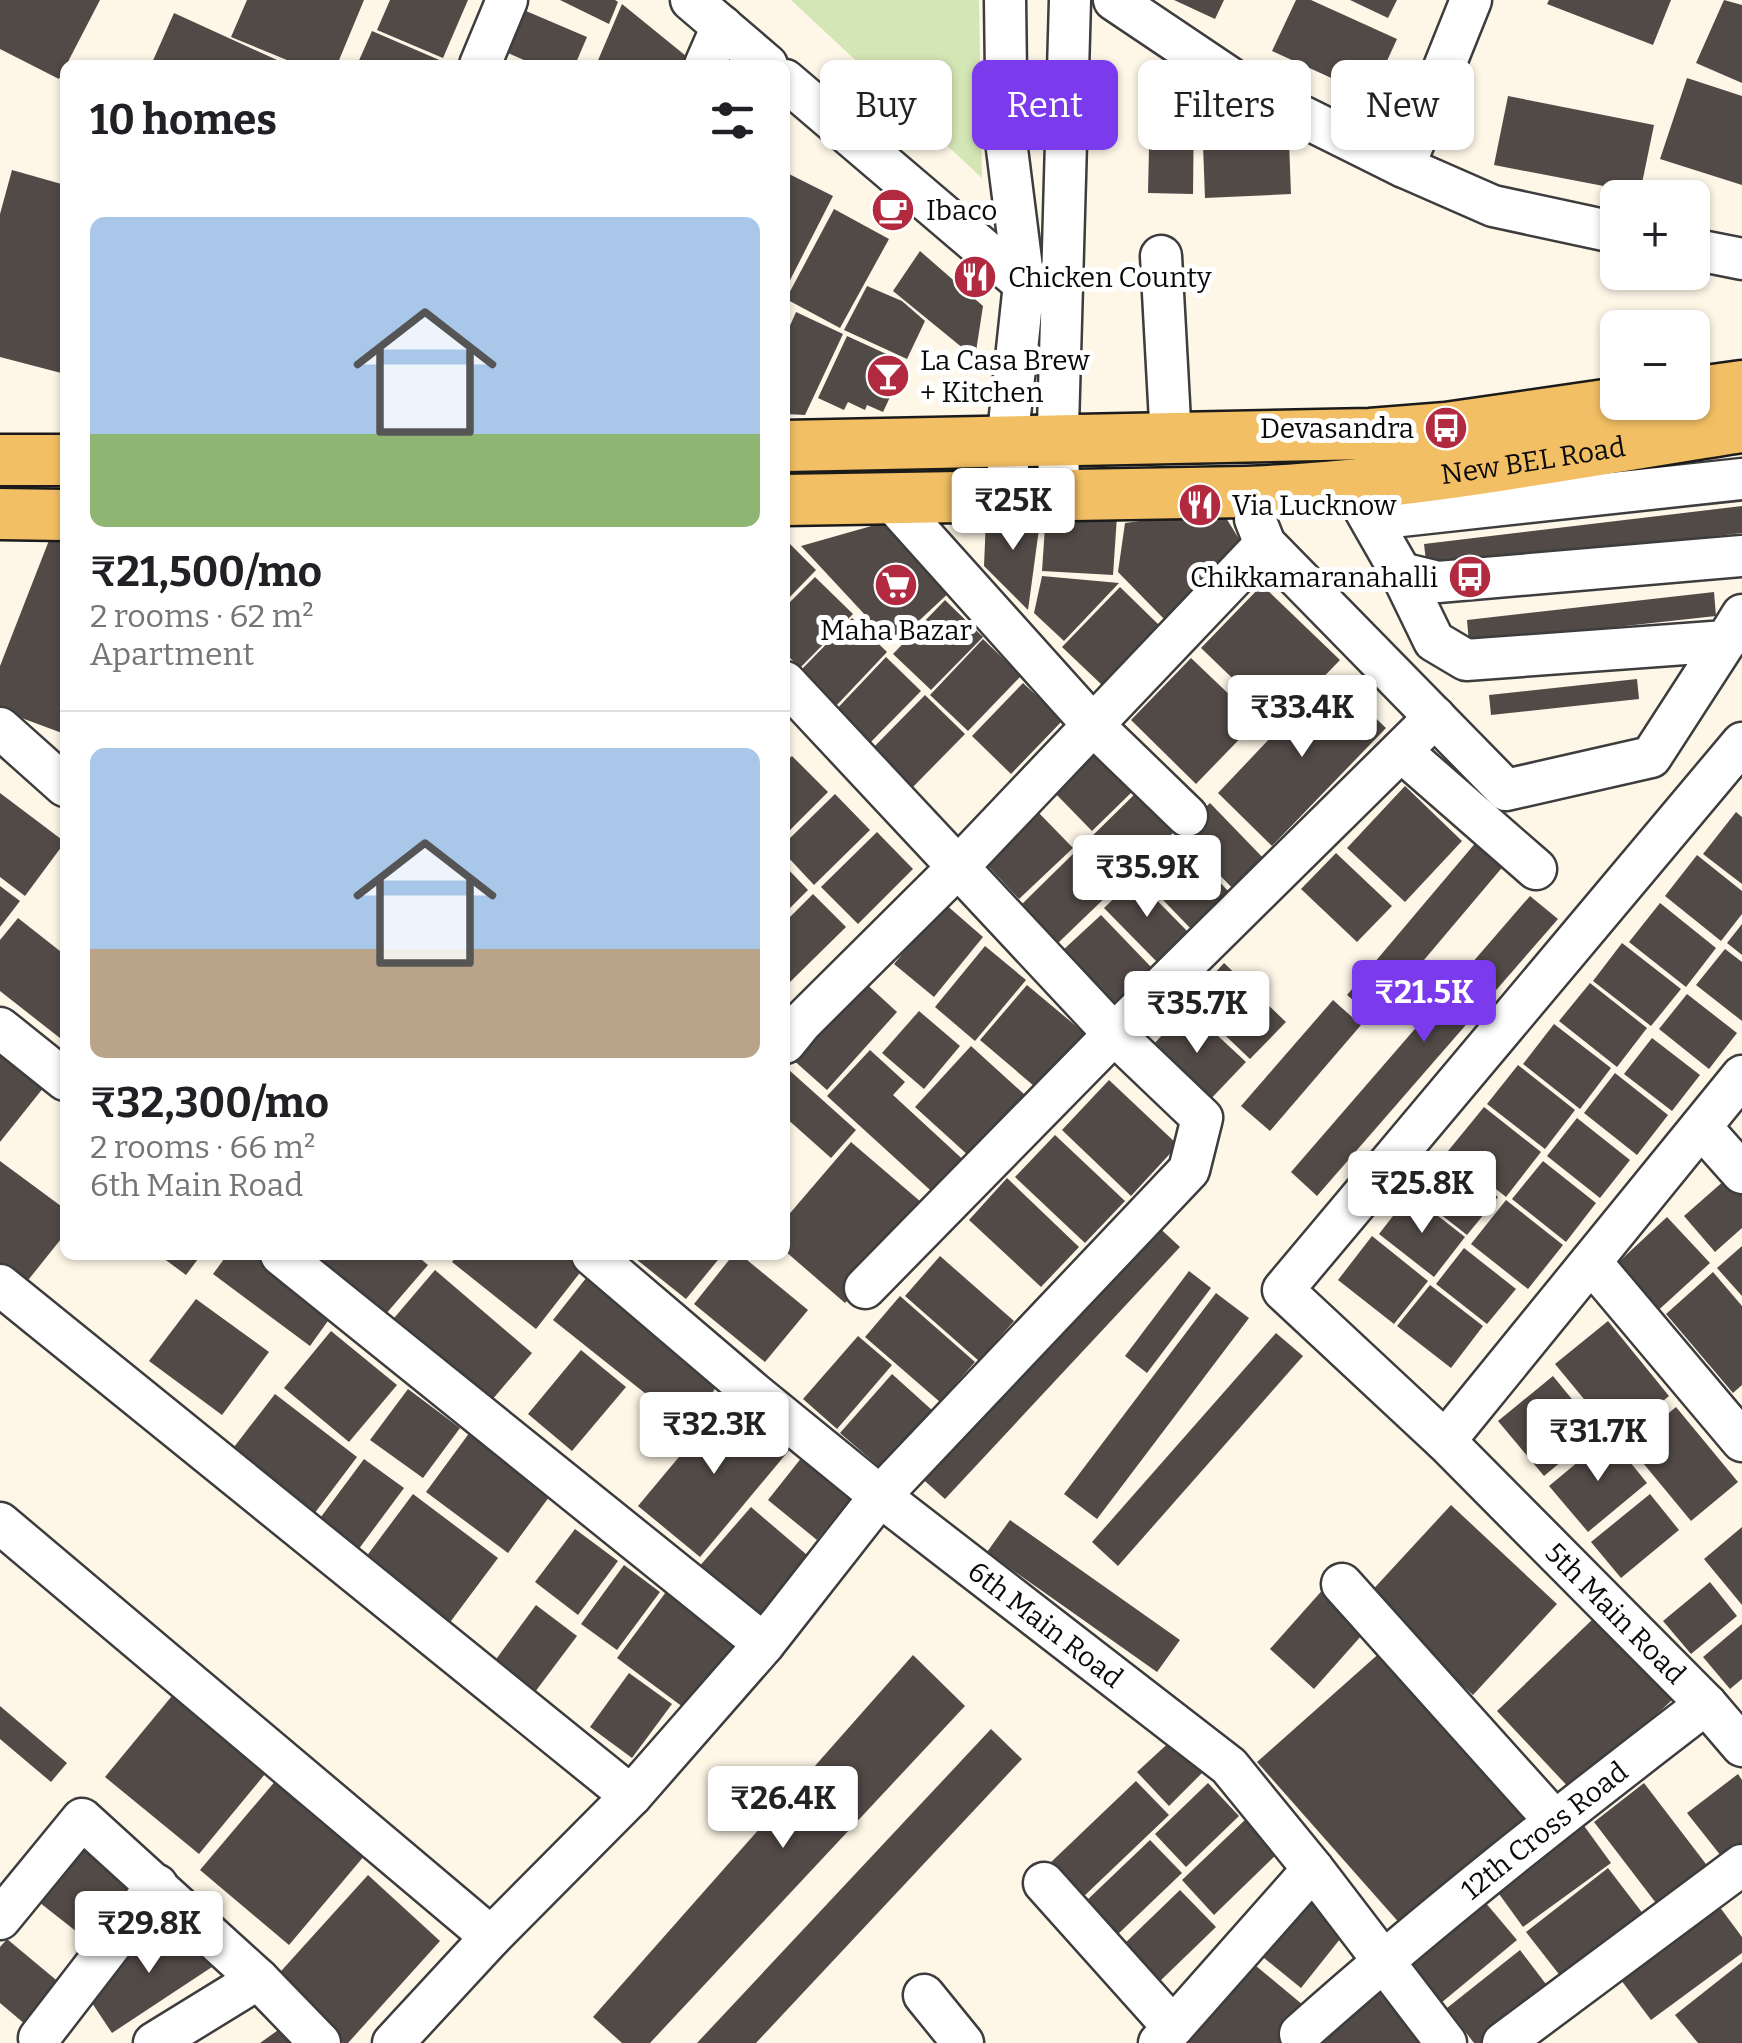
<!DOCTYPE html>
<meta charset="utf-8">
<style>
body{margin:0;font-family:Bitter,serif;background:#f2f2f2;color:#202124;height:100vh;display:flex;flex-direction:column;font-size:38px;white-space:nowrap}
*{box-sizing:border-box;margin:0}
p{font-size:32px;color:#757577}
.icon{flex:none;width:55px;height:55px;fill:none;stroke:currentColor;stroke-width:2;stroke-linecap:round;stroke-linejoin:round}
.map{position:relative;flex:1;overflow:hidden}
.sheet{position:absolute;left:60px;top:60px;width:730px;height:1200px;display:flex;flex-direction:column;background:#fff;border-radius:15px;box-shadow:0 2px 8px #0004}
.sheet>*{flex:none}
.guide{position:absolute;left:820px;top:60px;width:770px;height:90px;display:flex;gap:20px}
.controls{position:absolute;left:1600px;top:180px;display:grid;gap:20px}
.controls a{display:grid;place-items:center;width:110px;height:110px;border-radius:15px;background:#fff;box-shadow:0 2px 8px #0004;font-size:50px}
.price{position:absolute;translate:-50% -85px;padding:0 22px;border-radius:10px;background:#fff;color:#222;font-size:32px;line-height:65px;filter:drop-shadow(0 2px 5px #0008)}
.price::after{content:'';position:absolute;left:50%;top:60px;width:30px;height:22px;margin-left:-15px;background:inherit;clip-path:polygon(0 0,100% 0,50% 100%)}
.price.current{background:#7c3aed;color:#fff}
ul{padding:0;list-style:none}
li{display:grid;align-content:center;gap:20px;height:530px;padding:0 30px}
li+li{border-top:2px solid #e0e0e0}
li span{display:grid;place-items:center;height:310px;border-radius:15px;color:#555}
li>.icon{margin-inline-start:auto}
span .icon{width:180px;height:180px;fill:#fffc;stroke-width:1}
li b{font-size:42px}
h2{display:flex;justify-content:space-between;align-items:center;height:120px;padding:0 30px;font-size:42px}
.pill{padding:0 35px;border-radius:15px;background:#fff;box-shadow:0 2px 8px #0004;font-size:35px;line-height:90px}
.pill.current{background:#7c3aed;color:#fff}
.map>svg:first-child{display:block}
.green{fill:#d4e6b5}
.building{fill:#524a47}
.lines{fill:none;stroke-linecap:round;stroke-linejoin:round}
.minor-casing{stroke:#3d3d3d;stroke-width:45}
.major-casing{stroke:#1b1b1b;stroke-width:55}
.minor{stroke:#fff;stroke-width:40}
.major{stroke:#f2bf64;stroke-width:50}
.labels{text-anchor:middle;stroke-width:10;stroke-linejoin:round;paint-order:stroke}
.poi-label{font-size:28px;fill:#0a0a0a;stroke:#fff;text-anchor:start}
.street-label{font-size:28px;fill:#0a0a0a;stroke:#fff}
</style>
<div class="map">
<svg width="1742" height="2043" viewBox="0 0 1742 2043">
<rect width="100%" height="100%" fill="#fef7e8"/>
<path class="green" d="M791,0H979L982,178Z"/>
<g class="building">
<path d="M0,0H100L59,79L0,49Z"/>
<path d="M247,0H364L337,65H299L231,37Z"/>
<path d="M390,0H468L443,58L377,30Z"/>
<path d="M560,0H615L618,2L609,24Z"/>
<path d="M1174,0H1224L1215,19Z"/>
<path d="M1296,0H1311L1397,39L1371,96L1272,51Z"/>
<path d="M1350,0H1397L1388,18Z"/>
<path d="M1549,0H1671L1653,45L1547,4Z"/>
<path d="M1724,0L1742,5V83L1696,63Z"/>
<path d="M622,4L686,56L682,65H596Z"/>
<path d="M519,8L587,37L575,65H535L501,50Z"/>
<path d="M174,13L288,65H151Z"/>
<path d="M372,31L451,65H357Z"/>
<path d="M1687,78L1742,96V185L1660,159Z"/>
<path d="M1508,96L1654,125L1640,193L1494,165Z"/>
<path d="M1150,104H1194L1193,194L1148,193Z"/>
<path d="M1289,141L1291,194L1205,198L1203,145Z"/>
<path d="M12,170L65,185V374L0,357V214Z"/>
<path d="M785,172L833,196L785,290Z"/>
<path d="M834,209L889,239L840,328L786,299Z"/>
<path d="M920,251L983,306L975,358L893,291Z"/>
<path d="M867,286L902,301L925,321L907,359L844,330Z"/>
<path d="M796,312L843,334L805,415L785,414V337Z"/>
<path d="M847,336L906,363L883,412L867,405L865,410L848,402L844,410L818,398Z"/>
<path d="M1742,506V533L1427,570L1424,544Z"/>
<path d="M1221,510L1243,545L1167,622L1118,572L1125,523Z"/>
<path d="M1046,512L1117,516L1113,575L1042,571Z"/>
<path d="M1041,514L1028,610L984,566L986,519Z"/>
<path d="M889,521L953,589L893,645L801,546Z"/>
<path d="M55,525L65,529V725L62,733L0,710V666Z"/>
<path d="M785,539L816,570L785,602Z"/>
<path d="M1042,576L1119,583L1064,641L1034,613Z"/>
<path d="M815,577L853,614L800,668L785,653V607Z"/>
<path d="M1262,585L1340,660L1279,723L1201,648Z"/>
<path d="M1120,587L1159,625L1102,685L1062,647Z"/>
<path d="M1714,592L1716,616L1469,643L1467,620Z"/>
<path d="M945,600L983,637L931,690L893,654Z"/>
<path d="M852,618L887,652L836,706L800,671Z"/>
<path d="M983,639L1021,676L968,731L930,695Z"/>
<path d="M886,657L921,691L866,747L832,714Z"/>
<path d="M1191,658L1257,721L1196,784L1131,720Z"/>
<path d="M1330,675L1386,728L1272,846L1218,793Z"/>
<path d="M1637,679L1639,699L1491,715L1489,695Z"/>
<path d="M1023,683L1063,720L1011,774L972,736Z"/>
<path d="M925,695L965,734L911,789L871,750Z"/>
<path d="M1098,748L1136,788L1092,831L1053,791Z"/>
<path d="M792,756L828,792L785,835V762Z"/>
<path d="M1405,786L1462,841L1405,902L1347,848Z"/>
<path d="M1140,789L1178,828L1118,886L1081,847Z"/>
<path d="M0,793L65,842L25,896L0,877Z"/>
<path d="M835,794L870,830L814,885L785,854V843Z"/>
<path d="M1210,803L1268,863L1237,893L1179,833Z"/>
<path d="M1038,812L1073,848L1019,899L985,863Z"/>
<path d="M1736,812L1742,817V884L1703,854Z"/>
<path d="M877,832L913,869L858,924L821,887Z"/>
<path d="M1483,834L1511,857L1375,1018L1347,995Z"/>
<path d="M1174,835L1232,895L1194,932L1136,872Z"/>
<path d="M1075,852L1112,891L1058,943L1021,905Z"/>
<path d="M1336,853L1392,906L1357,942L1301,889Z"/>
<path d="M1697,855L1742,891V914L1721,941L1665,896Z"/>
<path d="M785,866L808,890L785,913Z"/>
<path d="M1135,878L1189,933L1158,963L1104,908Z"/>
<path d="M0,886L20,901L0,927Z"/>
<path d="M813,894L846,927L790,982L785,977V922Z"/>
<path d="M1530,896L1558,919L1317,1196L1291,1172Z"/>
<path d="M944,903L983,937L934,997L894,964Z"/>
<path d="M1660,903L1716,948L1686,987L1629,942Z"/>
<path d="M1101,915L1152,968L1114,1004L1062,951Z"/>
<path d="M18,918L65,955V1042L0,991V940Z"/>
<path d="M1742,924V955L1727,943Z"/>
<path d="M1622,943L1681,989L1651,1026L1593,981Z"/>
<path d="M985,946L1026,980L975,1041L935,1007Z"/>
<path d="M1725,949L1742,962V1021L1696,985Z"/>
<path d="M1224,963L1286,1022L1250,1059L1189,1001Z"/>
<path d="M861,979L897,1012L827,1090L791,1058Z"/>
<path d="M1590,983L1647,1028L1617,1067L1559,1021Z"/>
<path d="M1027,985L1094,1041L1047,1097L980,1040Z"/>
<path d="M1687,994L1737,1033L1709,1069L1659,1029Z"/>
<path d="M1333,1000L1361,1025L1270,1131L1241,1106Z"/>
<path d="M1188,1008L1246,1062L1205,1105L1148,1050Z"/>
<path d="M919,1011L960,1046L924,1089L882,1053Z"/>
<path d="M1554,1024L1611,1068L1580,1109L1523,1064Z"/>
<path d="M1652,1038L1700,1075L1672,1111L1624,1074Z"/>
<path d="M971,1046L1036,1105L980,1166L915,1107Z"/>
<path d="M870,1050L905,1082L893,1095L970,1166L940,1199L827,1096Z"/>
<path d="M0,1051L44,1087L0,1142Z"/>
<path d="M1518,1065L1575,1110L1545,1149L1487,1104Z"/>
<path d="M789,1070L856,1130L831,1158L785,1117V1074Z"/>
<path d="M1615,1073L1668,1115L1637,1155L1584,1113Z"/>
<path d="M1109,1080L1178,1145L1131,1196L1062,1130Z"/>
<path d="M1484,1107L1541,1152L1506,1197L1448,1151Z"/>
<path d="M1577,1118L1630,1160L1600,1198L1547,1156Z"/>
<path d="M1055,1135L1125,1201L1085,1243L1015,1177Z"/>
<path d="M851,1142L928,1208L845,1303L785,1251V1219Z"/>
<path d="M1443,1154L1498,1197L1467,1235L1412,1192Z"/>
<path d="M0,1161L65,1209V1234L25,1284L0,1264Z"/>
<path d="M1543,1161L1596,1203L1566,1242L1512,1199Z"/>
<path d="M1734,1172L1742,1181V1228L1715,1252L1684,1216Z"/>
<path d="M1007,1178L1079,1247L1041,1287L969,1220Z"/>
<path d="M1410,1194L1465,1237L1434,1277L1379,1234Z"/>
<path d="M1506,1200L1563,1245L1528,1289L1471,1244Z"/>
<path d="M1667,1217L1710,1263L1652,1316L1610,1270Z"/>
<path d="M1152,1221L1180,1247L945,1499L917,1474Z"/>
<path d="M1372,1236L1428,1281L1394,1324L1338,1280Z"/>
<path d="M1742,1246V1296L1717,1268Z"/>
<path d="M1464,1248L1516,1289L1487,1324L1436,1284Z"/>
<path d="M159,1255H201L186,1275Z"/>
<path d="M227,1255H280L340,1304L310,1346L213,1274Z"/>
<path d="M315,1255H416L428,1265L385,1315Z"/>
<path d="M457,1255H573L586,1265L536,1329L452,1262Z"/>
<path d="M631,1255H722L686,1299Z"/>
<path d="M733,1255H741L808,1310L765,1362L694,1304Z"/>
<path d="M940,1256L1014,1321L979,1361L905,1296Z"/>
<path d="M594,1268L719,1382L690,1429L553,1320Z"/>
<path d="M435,1270L532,1353L486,1407L389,1324Z"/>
<path d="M1189,1271L1211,1288L1147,1373L1125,1356Z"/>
<path d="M1713,1272L1742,1306V1385L1733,1393L1666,1314Z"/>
<path d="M1430,1285L1483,1326L1451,1368L1397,1326Z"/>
<path d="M1216,1293L1249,1318L1097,1519L1064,1494Z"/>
<path d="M900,1296L975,1362L940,1402L865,1337Z"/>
<path d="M196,1299L269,1352L222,1415L149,1361Z"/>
<path d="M1608,1321L1669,1396L1617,1439L1555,1364Z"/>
<path d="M331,1331L397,1385L349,1442L284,1388Z"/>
<path d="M1276,1333L1303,1356L1118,1566L1092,1542Z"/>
<path d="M858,1336L892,1365L837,1429L803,1399Z"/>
<path d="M581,1350L626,1387L572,1451L528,1414Z"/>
<path d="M892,1374L933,1411L883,1470L840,1433Z"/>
<path d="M1553,1376L1598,1431L1544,1476L1498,1421Z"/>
<path d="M408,1389L460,1428L423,1478L370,1440Z"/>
<path d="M275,1394L357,1457L314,1514L231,1451Z"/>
<path d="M729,1397L791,1448L700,1557L638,1506Z"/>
<path d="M1676,1407L1738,1482L1691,1521L1629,1446Z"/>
<path d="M470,1432L552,1493L508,1553L426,1492Z"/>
<path d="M1609,1436L1647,1483L1588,1532L1549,1486Z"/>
<path d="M806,1452L856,1492L817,1540L768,1500Z"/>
<path d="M364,1459L404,1488L358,1550L318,1521Z"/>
<path d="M413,1494L498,1558L448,1625L363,1561Z"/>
<path d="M1650,1494L1679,1530L1621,1578L1591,1542Z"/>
<path d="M1451,1505L1557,1604L1473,1695L1367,1596Z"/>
<path d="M751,1507L814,1561L762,1622L698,1568Z"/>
<path d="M1010,1520L1180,1640L1157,1672L987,1552Z"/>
<path d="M1742,1527V1605L1704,1559Z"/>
<path d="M575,1529L618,1561L578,1615L535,1582Z"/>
<path d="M624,1565L660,1592L617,1650L581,1624Z"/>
<path d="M1710,1582L1737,1616L1691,1654L1663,1621Z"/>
<path d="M1326,1586L1370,1626L1314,1689L1270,1649Z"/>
<path d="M666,1592L744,1650L695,1716L617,1658Z"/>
<path d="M536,1605L577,1636L535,1692L494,1662Z"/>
<path d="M1594,1618L1672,1700L1574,1793L1497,1711Z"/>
<path d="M1742,1624V1679L1730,1689L1703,1657Z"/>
<path d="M1383,1650L1528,1814L1402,1926L1257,1762Z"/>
<path d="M913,1655L965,1706L650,2043H622L593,2017Z"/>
<path d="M629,1673L672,1704L632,1758L590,1727Z"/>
<path d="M176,1691L270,1768L199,1854L105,1777Z"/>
<path d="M0,1706L67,1763L51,1782L0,1739Z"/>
<path d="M991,1729L1022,1759L756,2043H697Z"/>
<path d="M1175,1737L1206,1769L1169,1806L1137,1772Z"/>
<path d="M1738,1774L1742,1780V1848L1725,1861L1687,1813Z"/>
<path d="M277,1779L365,1855L289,1945L200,1870Z"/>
<path d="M1136,1781L1169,1815L1081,1899L1048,1865Z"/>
<path d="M1208,1783L1239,1816L1186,1867L1155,1834Z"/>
<path d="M1644,1783L1709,1868L1659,1907L1594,1822Z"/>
<path d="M1247,1818L1279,1852L1214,1915L1182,1880Z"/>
<path d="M1582,1823L1611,1863L1523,1927L1494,1887Z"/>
<path d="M82,1829L143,1877L91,1943L30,1895Z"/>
<path d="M1150,1840L1182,1873L1116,1936L1084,1903Z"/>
<path d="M1608,1868L1647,1919L1565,1982L1526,1932Z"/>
<path d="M368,1875L440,1941L348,2043H343L273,1980Z"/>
<path d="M1180,1890L1216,1927L1158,1983L1122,1946Z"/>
<path d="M1301,1890L1348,1929L1301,1988L1253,1949Z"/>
<path d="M1485,1902L1517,1940L1441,2003L1410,1965Z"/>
<path d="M1716,1902L1742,1937V1953L1651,2020L1618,1976Z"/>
<path d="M185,1919L215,1965L112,2033L82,1988Z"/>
<path d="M7,1939L67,1989L32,2030L0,2003V1947Z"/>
<path d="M1520,1950L1555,1996L1495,2043H1474L1447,2008Z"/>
<path d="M1243,1955L1309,2010L1282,2043H1171Z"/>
<path d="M1742,1962V2043H1698L1675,2015Z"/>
<path d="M1379,1992L1421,2043H1323L1320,2040Z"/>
<path d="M295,2018L312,2043H260Z"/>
</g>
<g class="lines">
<g class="minor-casing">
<g id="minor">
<path d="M691,0L767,65"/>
<path d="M1005,0L1007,149L1024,284L1007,443L1009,496"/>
<path d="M1114,0L1245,88L1404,167L1493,206L1618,233"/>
<path d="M480,65L507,0"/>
<path d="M705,65L722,26"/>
<path d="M785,80L1036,294"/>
<path d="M1404,167L1471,0"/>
<path d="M1692,249L1742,259"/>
<path d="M1161,256L1171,440"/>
<path d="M1355,494L1392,517L1742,479"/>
<path d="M1059,496L1058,427L1070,0"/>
<path d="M1357,496L1401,573L1434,641L1466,660L1726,641L1742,615"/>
<path d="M889,498L1092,724L1187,816"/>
<path d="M1255,519L1265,544L1506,790L1651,757L1726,641"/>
<path d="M1401,573L1438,582L1742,556"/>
<path d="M0,728L65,786"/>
<path id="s1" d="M1742,743L1283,1290L1445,1441L1706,1704L1742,1746"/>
<path d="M1401,751L1536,869"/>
<path d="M0,1028L65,1080"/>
<path d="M785,1043L802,1022L957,868L1265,544"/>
<path d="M1701,1127L1742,1173"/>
<path d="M281,1255L764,1644"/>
<path id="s2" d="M592,1255L755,1394L880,1496L1229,1766L1313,1869L1446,2043"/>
<path d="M1591,1262L1742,1441"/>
<path d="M0,1285L631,1796"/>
<path d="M865,1288L1114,1034L1435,717"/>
<path d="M1445,1441L1742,1076"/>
<path d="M0,1523L491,1937"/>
<path d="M1342,1584L1554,1820"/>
<path d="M1044,1883L1173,2027"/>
<path d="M0,1919L82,1819L258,1979L320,2043"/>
<path d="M924,1995L963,2043"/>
<path id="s3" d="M1300,2034C1431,1917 1568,1810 1706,1704"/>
<path d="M39,2038L157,1885"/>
<path d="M154,2043L258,1979"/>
<path d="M393,2043L491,1937L631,1796L764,1644L880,1496L1189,1170L1202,1118L1114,1034L785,682"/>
<path d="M1159,2043L1313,1869"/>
<path d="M1503,2043L1742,1865"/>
</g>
</g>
<g class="major-casing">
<g id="major">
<path d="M1692,393L1742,386"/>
<path d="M785,446L1370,434L1446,428L1626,402"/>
<path d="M0,460H65"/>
<path id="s4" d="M785,500L1245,492C1412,486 1577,452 1742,427"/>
<path d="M0,514L65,515"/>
</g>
</g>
<use href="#minor" class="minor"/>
<use href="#major" class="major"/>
</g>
<defs>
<g id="cafe-disc" transform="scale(2.25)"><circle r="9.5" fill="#b22a40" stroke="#fff"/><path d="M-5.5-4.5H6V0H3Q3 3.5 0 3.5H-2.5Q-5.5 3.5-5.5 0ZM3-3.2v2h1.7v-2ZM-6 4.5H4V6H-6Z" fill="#fff"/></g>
<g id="restaurant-disc" transform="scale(2.25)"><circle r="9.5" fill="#b22a40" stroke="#fff"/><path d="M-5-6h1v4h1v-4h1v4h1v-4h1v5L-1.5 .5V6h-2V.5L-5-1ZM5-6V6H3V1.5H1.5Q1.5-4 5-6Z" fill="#fff"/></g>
<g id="bar-disc" transform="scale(2.25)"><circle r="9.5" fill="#b22a40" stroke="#fff"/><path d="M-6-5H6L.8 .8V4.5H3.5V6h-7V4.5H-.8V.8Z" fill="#fff"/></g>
<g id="bus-disc" transform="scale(2.25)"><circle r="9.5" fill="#b22a40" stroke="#fff"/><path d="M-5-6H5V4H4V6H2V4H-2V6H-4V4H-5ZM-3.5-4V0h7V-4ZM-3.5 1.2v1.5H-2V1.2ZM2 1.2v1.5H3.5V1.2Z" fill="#fff"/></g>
<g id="supermarket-disc" transform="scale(2.25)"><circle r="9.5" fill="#b22a40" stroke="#fff"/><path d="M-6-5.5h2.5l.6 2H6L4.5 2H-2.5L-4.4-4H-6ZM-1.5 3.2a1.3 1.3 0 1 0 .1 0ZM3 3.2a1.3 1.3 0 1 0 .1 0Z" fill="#fff"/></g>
</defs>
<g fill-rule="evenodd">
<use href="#cafe-disc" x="893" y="210"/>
<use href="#restaurant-disc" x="975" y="277"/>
<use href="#bar-disc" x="888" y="376"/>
<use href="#bus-disc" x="1446" y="428"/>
<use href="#restaurant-disc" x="1200" y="505"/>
<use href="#bus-disc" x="1470" y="577"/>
<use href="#supermarket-disc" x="896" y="585"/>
</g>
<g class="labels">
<g class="poi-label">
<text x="926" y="220">Ibaco</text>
<text x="1008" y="287">Chicken County</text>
<text x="920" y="370">La Casa Brew<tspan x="920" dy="32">+ Kitchen</tspan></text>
<text x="1414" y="438" text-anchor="end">Devasandra</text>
<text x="1232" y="515">Via Lucknow</text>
<text x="1438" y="587" text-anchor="end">Chikkamaranahalli</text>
<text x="896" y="640" text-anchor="middle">Maha Bazar</text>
</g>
<g class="street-label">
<text dy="10" stroke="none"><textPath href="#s4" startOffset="750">New BEL Road</textPath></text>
<text dy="10" stroke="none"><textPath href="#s1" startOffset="1178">5th Main Road</textPath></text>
<text dy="10" stroke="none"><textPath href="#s2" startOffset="585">6th Main Road</textPath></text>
<text dy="10" stroke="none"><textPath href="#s3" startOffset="318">12th Cross Road</textPath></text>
</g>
</g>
</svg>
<div class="controls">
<a>+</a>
<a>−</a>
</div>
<b class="price" style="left:1013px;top:553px">₹25K</b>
<b class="price" style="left:1302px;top:760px">₹33.4K</b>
<b class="price" style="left:1147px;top:920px">₹35.9K</b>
<b class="price current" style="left:1424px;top:1045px">₹21.5K</b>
<b class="price" style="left:1197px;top:1056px">₹35.7K</b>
<b class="price" style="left:1422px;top:1236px">₹25.8K</b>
<b class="price" style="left:714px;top:1477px">₹32.3K</b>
<b class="price" style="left:1598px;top:1484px">₹31.7K</b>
<b class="price" style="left:783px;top:1851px">₹26.4K</b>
<b class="price" style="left:149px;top:1976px">₹29.8K</b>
<div class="guide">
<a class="pill">Buy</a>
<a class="pill current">Rent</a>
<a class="pill">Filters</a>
<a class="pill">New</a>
</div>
<section class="sheet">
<h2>10 homes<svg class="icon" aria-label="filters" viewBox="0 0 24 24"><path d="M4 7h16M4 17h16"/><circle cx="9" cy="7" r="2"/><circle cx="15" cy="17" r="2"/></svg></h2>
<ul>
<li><span style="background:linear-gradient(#a9c7e8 70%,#8fb573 0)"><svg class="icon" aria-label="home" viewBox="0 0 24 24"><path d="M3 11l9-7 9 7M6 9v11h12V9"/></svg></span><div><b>₹21,500/mo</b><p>2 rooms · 62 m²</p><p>Apartment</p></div></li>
<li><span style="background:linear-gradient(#a9c7e8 65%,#b9a48a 0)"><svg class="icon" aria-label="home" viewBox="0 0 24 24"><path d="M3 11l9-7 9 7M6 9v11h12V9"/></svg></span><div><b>₹32,300/mo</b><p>2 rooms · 66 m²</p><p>6th Main Road</p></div></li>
</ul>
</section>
</div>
